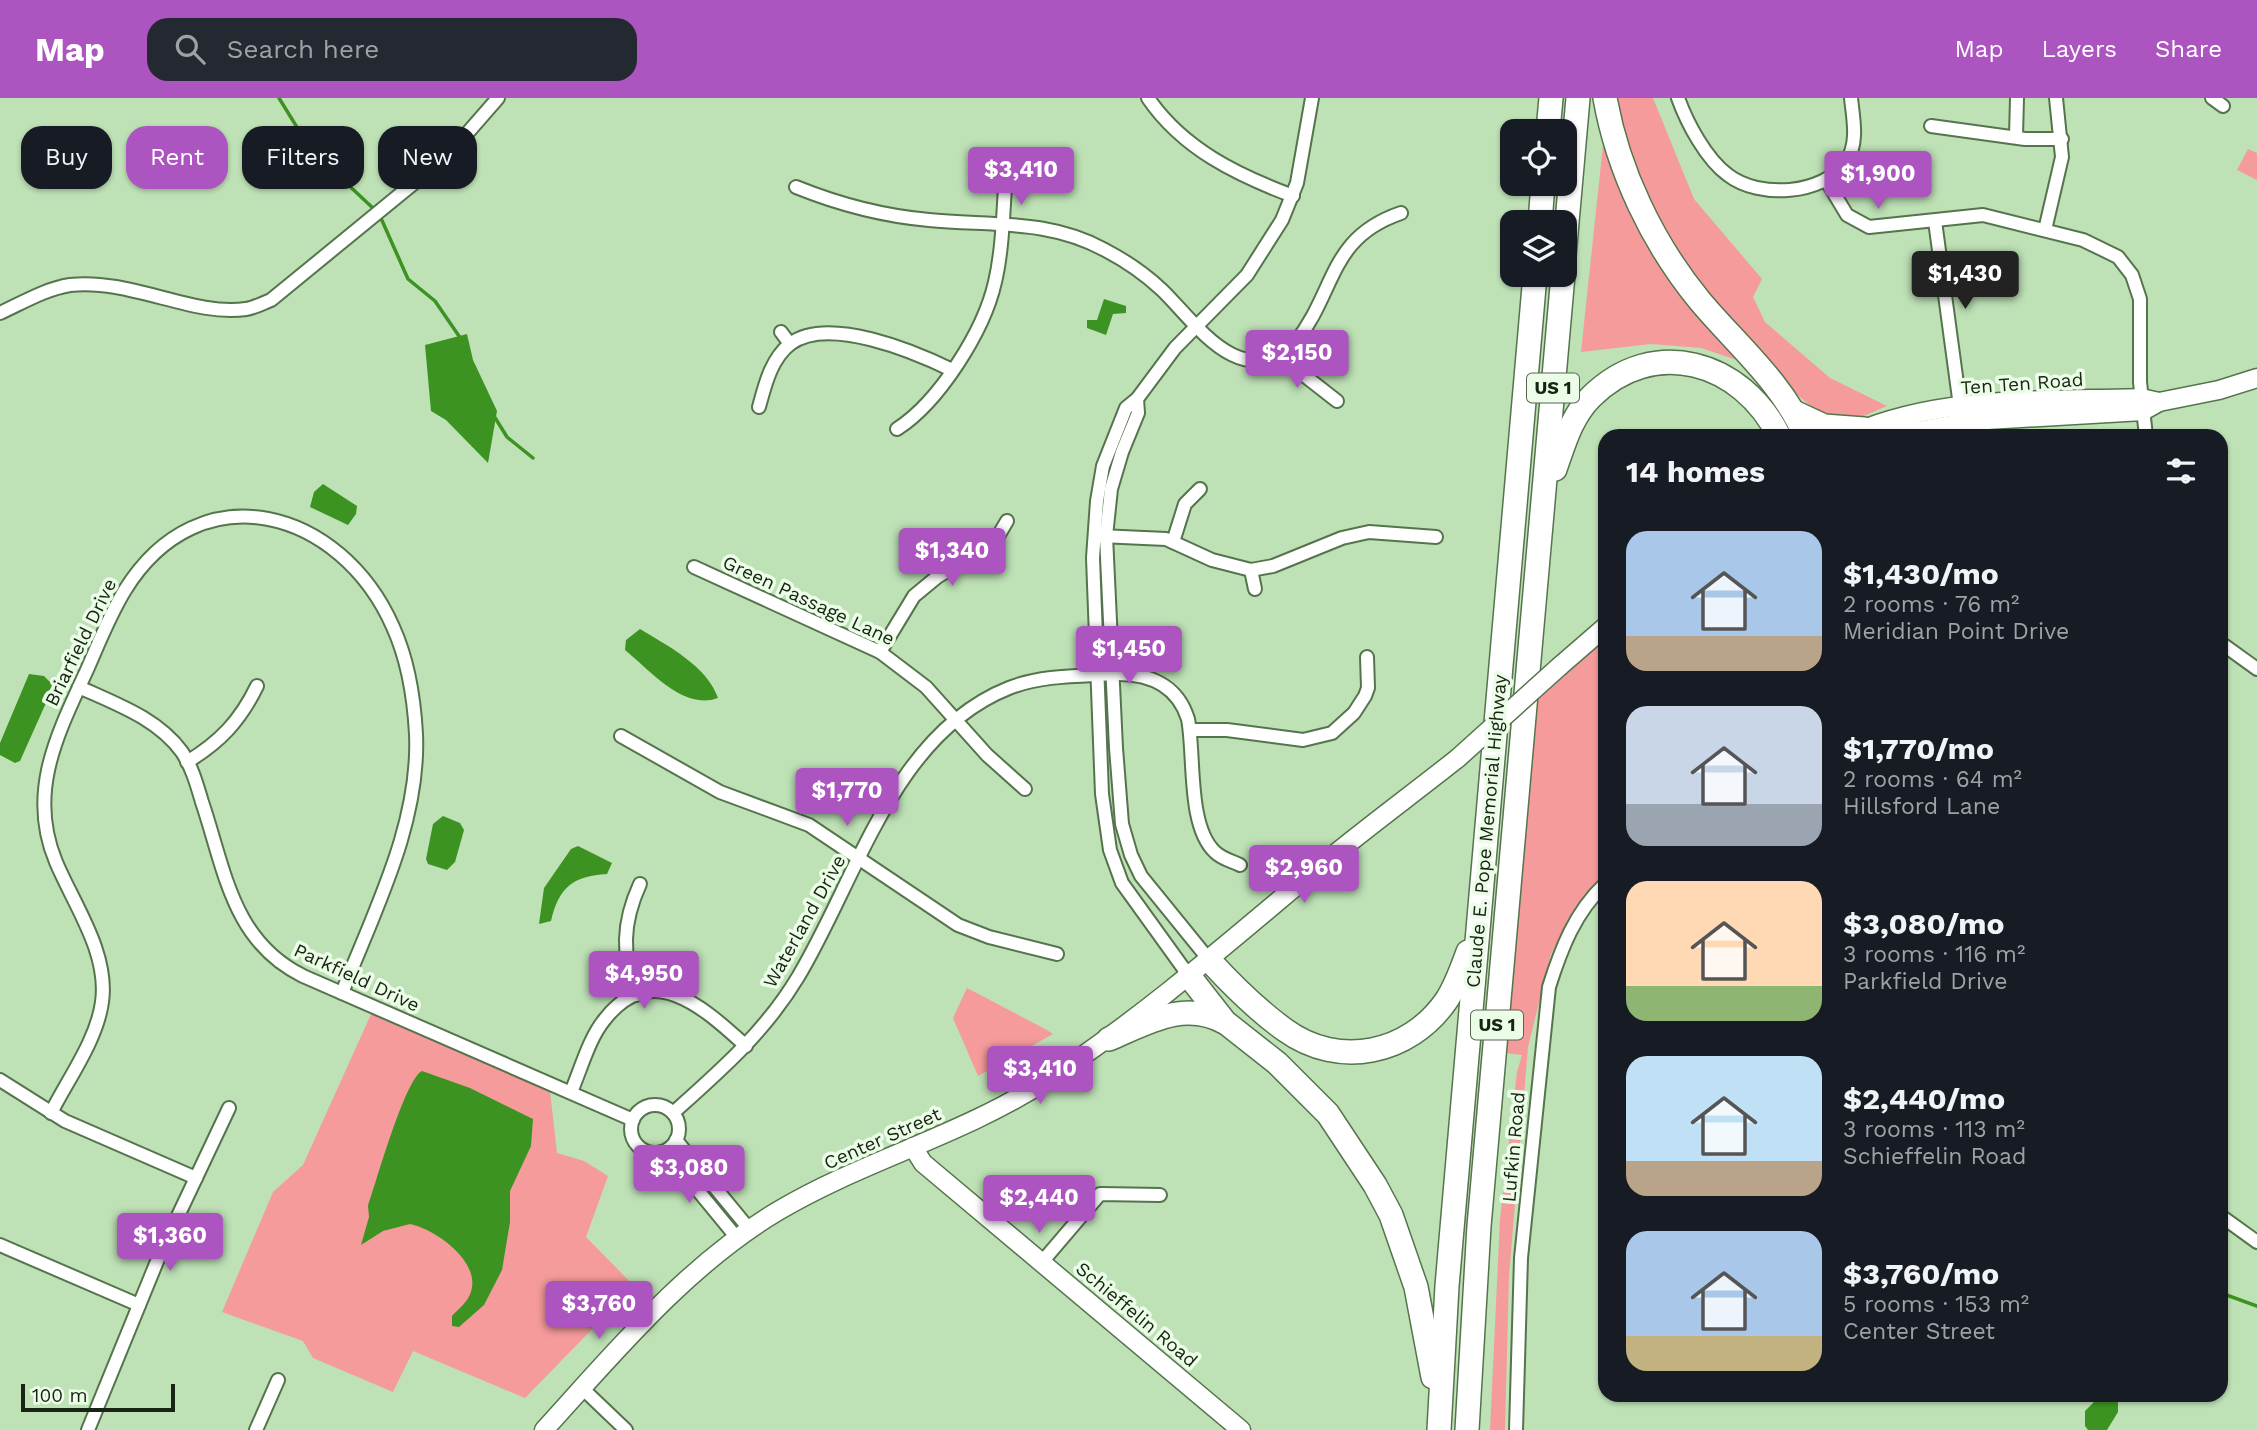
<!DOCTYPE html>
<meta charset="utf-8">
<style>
body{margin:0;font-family:"Work Sans",sans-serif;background:#242831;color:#f1f3f6;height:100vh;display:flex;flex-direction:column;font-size:26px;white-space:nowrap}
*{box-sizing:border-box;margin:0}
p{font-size:23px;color:#9ea1a6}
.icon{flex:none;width:38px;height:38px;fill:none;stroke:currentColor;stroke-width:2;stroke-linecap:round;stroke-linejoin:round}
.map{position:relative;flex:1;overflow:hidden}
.drawer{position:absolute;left:1598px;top:331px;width:630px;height:973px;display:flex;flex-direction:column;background:#171b24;border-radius:21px;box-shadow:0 2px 5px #0004}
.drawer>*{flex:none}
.guide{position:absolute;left:21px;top:28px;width:665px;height:63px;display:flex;gap:14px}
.controls{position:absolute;left:1500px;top:21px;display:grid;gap:14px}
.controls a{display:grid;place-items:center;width:77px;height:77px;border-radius:14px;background:#171b24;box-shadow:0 2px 5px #0004;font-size:35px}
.scale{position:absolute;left:21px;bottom:18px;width:154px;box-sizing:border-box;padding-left:7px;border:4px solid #172313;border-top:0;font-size:19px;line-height:24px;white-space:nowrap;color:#172313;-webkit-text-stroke:5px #ebfde7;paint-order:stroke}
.price{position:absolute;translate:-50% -60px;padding:0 16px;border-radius:7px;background:#ac54c0;color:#fff;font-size:23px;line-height:46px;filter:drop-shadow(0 2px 4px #0008)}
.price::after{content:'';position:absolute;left:50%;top:42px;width:21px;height:16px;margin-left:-10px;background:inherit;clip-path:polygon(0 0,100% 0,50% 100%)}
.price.on{background:#222;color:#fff}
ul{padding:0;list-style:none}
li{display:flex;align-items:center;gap:21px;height:175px;padding:0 28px}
li span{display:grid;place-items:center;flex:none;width:196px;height:140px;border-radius:21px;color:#555}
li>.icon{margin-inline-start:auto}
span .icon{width:84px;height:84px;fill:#fffc;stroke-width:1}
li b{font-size:30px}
h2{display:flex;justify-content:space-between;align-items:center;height:84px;padding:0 28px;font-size:30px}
.chip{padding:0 24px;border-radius:21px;background:#171b24;box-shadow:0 2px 5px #0004;font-size:24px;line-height:63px}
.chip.on{background:#ac54c0;color:#fff}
header{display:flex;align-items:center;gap:42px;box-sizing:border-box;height:98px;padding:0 35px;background:#ac54c0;color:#fff}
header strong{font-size:33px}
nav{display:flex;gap:38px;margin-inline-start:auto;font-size:24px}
.search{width:490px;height:63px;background:#242831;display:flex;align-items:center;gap:18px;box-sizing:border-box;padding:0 24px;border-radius:21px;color:#9ea1a6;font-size:26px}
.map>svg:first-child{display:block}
.green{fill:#f69b9b}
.water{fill:#3c9321}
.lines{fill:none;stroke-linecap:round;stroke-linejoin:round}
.stream{stroke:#3c9321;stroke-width:3.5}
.street-casing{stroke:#55744d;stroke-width:16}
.secondary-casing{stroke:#55744d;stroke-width:21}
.highway-casing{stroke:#55744d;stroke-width:26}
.street{stroke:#fff;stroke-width:12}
.secondary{stroke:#fff;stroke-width:18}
.highway{stroke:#fff;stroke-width:23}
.secondary-bridge-casing{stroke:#55744d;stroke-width:21;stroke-linecap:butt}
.secondary-bridge{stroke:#fff;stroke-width:18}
.labels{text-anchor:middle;stroke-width:7;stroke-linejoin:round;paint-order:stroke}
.shield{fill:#ebfde7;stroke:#576453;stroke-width:2}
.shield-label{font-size:18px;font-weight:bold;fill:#172313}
.street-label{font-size:19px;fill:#172313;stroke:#ebfde7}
</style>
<header>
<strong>Map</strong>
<div class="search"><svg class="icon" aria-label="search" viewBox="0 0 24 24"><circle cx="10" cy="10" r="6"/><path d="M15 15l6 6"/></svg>Search here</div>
<nav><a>Map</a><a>Layers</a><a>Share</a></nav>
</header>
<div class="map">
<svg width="2257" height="1332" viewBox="0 0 2257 1332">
<rect width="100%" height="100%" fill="#bee1b6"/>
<g class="green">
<path d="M1608,0H1653L1694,101L1762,181L1753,199L1765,224L1830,280L1887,308L1857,321L1822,318L1785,286L1737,262L1701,250L1651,246L1581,254Z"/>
<path d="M2248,51L2257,55V82L2237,72Z"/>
<path d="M1605,538V774L1578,805L1551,856L1528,949L1509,1178L1505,1332H1490L1500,1121L1517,974L1522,957L1506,955L1535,600Z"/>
<path d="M967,890L1045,931L1053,936L978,978L953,920Z"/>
<path d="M372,914L550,993L557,1055L584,1063L608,1078L586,1139L634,1188L525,1300L413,1253L393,1294L313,1260L303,1243L222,1214L273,1094L303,1067Z"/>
</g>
<g class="water">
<path d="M1104,201L1126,208V215L1113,216L1106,237L1087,230V222H1097Z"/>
<path d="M467,236L473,262L497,313L488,365L446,322L431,313L425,247Z"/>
<path d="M323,386L357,408L356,416L348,427L310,409L314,394Z"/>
<path d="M640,531C668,548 707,568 718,600C683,613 650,572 625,552L626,542Z"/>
<path d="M29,576L44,578L54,588L45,598L46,605L20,663L15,665L0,657V645Z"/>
<path d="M443,718L460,725L464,732L455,764L447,772L428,766L426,761L433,726Z"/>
<path d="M578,748L612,765L607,776C573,778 559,789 551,823L539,826L544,790L571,751Z"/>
<path d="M422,973L470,990L533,1021L531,1048L510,1093V1124L502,1172L484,1207L459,1229L452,1228V1218C456,1213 463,1208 467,1202C489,1169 438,1132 410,1126L383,1133L361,1147L369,1119L368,1108C376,1085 405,981 422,973Z"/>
<path d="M2101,1297H2118V1314L2107,1332H2088L2085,1328V1313Z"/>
</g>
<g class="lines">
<g class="stream">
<path d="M279,0L311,52L375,112"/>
<path d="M380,118L408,181L435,203L461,241"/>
<path d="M494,318L507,339L533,360"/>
<path d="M2221,1195L2257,1208"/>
</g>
<g class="street-casing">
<g id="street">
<path d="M1148,0C1183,51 1237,77 1293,98"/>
<path d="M1678,0C1687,25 1706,61 1728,77C1759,101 1823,97 1846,64C1859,45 1853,20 1851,0"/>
<path d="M2212,0L2223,8"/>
<path d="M1931,28L2025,41H2062"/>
<path d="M2016,38L2017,0"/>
<path d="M1826,82L1847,117L1869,129L1983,117L2083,142L2118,159L2132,177L2140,201V284L2146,338"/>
<path d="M796,89C838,106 884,118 929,122C991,128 1049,121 1105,152C1126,163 1145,176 1162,192C1197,226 1240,295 1295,245C1337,192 1328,140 1401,115"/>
<path d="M1935,123L1960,308"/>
<path d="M2045,132L2062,59L2056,0"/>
<path d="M0,215C22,205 45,191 70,187C130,180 193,219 246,211C254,210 263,205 271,202L414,85L457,47L498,0"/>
<path d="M781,234L790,246"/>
<path d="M1283,255L1296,271L1337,303"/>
<path d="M1137,301L1138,315L1122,354L1111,391L1106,438L1116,650L1122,726L1131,757L1141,778L1210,863"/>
<path d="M759,309C765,287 771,261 790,246C828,217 915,254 952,272"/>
<path d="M897,331C939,304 984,233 995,184C1003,150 1003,112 1006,76"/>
<path d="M1100,438L1166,441L1212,462L1251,472L1273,468L1342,440L1369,434L1436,439"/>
<path d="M1173,444L1185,406L1200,391"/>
<path d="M694,469L880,554L926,589L987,657L1025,691"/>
<path d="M1251,472L1255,491"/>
<path d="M2221,545L2257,571"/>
<path d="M880,554L914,498L937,479L994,445L1007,423"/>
<path d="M79,589C116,606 157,620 182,654C192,669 197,687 202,704C225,772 232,843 303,878L633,1022"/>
<path d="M1190,632H1227L1303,642L1332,635L1354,615L1365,598L1368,590L1367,559"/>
<path d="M621,638L720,694L809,727L958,827L989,839L1057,856"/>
<path d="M187,664C220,644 240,623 257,588"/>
<path d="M1189,878L1122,785L1110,752L1102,696L1093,460L1097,403L1103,368L1126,310L1137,301L1175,250L1247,177L1282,122L1297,85L1312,0"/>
<path d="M636,897C622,857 622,825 640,786"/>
<path d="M0,982L65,1023L196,1080"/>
<path d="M571,994C581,971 589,940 605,921C653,860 707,913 746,948"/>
<circle cx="655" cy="1031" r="24"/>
<path d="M51,1015C68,981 97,942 102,904C109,855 74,807 56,764C27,695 57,637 86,574C98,547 109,518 125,492C200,371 341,411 393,529C408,562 414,599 416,636C420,726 374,813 342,895"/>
<path d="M673,1015C720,973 765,934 798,879C857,781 893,636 1009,590C1041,577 1080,578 1114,576C1148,575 1177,586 1188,621C1195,657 1187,728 1215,754C1222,761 1232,763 1240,767"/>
<path d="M676,1042L750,1132"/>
<path d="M661,1054L686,1078L737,1140"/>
<path d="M2221,1118L2257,1144"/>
<path d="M0,1147L139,1207"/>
<path d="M1042,1164L1100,1096L1160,1097"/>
<path d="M582,1290L626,1332"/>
<path d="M88,1332L160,1156L229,1010"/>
<path d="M256,1332L278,1282"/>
<path d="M1516,1332L1521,1160L1549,889C1561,851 1575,814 1605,786"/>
</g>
</g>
<g class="secondary-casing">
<g id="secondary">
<path d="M1852,336C1941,297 2046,303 2141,300L2159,304"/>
<path d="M1892,338L1971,323L2143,313L2159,304L2219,292L2257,280"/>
<path d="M1560,568L1605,529"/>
<path d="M913,1049L923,1065L1241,1332"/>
<path d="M544,1332C615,1254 687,1167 778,1113C864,1062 963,1037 1047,982C1142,920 1227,846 1314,773C1361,734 1410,698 1458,660"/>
</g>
</g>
<g class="highway-casing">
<g id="highway">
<path d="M1605,0C1618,73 1653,146 1700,203C1735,245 1784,286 1805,338"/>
<path d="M1548,33L1551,0"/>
<path d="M1540,124L1543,86"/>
<path d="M1564,158L1578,0"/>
<path d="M1796,315L1824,328L1864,331"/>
<path d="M1555,371C1564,346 1571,319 1591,299C1653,237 1742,263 1779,338"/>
<path d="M1210,863C1233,888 1257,912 1285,932C1339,971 1409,956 1446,903C1456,888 1462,870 1468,854"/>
<path d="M1189,878L1225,924L1277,965L1328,1016L1375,1087L1391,1117L1416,1189L1433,1279"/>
<path d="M1109,941C1147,925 1184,902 1224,924"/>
<path d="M1439,1332L1447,1188L1535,177"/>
<path d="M1467,1332L1479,1128L1563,177"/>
</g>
</g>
<use href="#street" class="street"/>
<use href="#secondary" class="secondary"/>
<use href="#highway" class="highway"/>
<g class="secondary-bridge-casing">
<path id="secondary-bridge" d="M1458,660L1560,568"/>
</g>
<use href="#secondary-bridge" class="secondary-bridge"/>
</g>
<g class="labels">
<g class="shield">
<rect x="1527" y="275.5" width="52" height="29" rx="5"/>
<rect x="1471" y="912.5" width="52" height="29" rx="5"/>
</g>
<g class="shield-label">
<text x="1553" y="296">US 1</text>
<text x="1497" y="933">US 1</text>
</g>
<g class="street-label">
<text transform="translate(2022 285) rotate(-4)" y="7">Ten Ten Road</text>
<text transform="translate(809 502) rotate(25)" y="7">Green Passage Lane</text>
<text transform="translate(80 544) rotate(-64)" y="7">Briarfield Drive</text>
<text transform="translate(1486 733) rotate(-85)" y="7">Claude E. Pope Memorial Highway</text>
<text transform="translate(804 823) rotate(-61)" y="7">Waterland Drive</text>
<text transform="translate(357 879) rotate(25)" y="7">Parkfield Drive</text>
<text transform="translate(882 1040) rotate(-24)" y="7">Center Street</text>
<text transform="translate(1513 1049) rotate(-85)" y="7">Lufkin Road</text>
<text transform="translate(1137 1216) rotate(40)" y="7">Schieffelin Road</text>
</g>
</g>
</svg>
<div class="controls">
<a><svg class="icon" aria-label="locate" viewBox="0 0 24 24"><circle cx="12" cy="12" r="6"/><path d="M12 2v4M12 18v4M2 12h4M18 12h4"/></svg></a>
<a><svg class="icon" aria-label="layers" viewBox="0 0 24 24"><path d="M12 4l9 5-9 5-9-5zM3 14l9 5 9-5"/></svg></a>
</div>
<div class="scale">100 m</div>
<b class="price" style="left:1021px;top:109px">$3,410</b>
<b class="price" style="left:1878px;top:113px">$1,900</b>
<b class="price on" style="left:1965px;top:213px">$1,430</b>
<b class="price" style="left:1297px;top:292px">$2,150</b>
<b class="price" style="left:952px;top:490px">$1,340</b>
<b class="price" style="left:1129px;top:588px">$1,450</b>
<b class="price" style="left:847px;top:730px">$1,770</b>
<b class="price" style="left:1304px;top:807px">$2,960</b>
<b class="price" style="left:644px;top:913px">$4,950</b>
<b class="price" style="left:1040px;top:1008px">$3,410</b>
<b class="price" style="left:689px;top:1107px">$3,080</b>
<b class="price" style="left:1039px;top:1137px">$2,440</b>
<b class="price" style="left:170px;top:1175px">$1,360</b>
<b class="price" style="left:599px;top:1243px">$3,760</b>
<div class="guide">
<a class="chip">Buy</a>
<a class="chip on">Rent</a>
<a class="chip">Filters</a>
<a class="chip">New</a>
</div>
<section class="drawer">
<h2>14 homes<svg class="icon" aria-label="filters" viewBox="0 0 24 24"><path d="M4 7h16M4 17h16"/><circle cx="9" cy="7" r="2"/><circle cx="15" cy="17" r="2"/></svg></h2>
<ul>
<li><span style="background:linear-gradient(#a9c7e8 75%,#b9a48a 0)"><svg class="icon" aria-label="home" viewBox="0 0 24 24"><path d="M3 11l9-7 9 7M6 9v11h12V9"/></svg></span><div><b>$1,430/mo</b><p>2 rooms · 76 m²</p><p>Meridian Point Drive</p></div></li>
<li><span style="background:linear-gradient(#c9d6e8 70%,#9aa5b1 0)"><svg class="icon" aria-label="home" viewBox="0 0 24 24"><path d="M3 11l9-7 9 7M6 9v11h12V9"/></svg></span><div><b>$1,770/mo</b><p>2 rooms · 64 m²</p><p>Hillsford Lane</p></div></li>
<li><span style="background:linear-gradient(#ffd9b3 75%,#8fb573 0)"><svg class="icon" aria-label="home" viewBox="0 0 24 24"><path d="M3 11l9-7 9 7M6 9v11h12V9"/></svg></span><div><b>$3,080/mo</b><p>3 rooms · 116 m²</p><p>Parkfield Drive</p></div></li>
<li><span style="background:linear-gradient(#bfe0f5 75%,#b9a48a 0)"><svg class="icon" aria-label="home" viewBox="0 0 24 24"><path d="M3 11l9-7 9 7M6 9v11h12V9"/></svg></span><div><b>$2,440/mo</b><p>3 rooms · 113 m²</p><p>Schieffelin Road</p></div></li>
<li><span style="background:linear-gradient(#a9c7e8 75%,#c2b280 0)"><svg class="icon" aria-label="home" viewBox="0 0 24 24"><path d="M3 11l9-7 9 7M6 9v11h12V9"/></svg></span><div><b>$3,760/mo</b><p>5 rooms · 153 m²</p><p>Center Street</p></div></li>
</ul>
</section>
</div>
